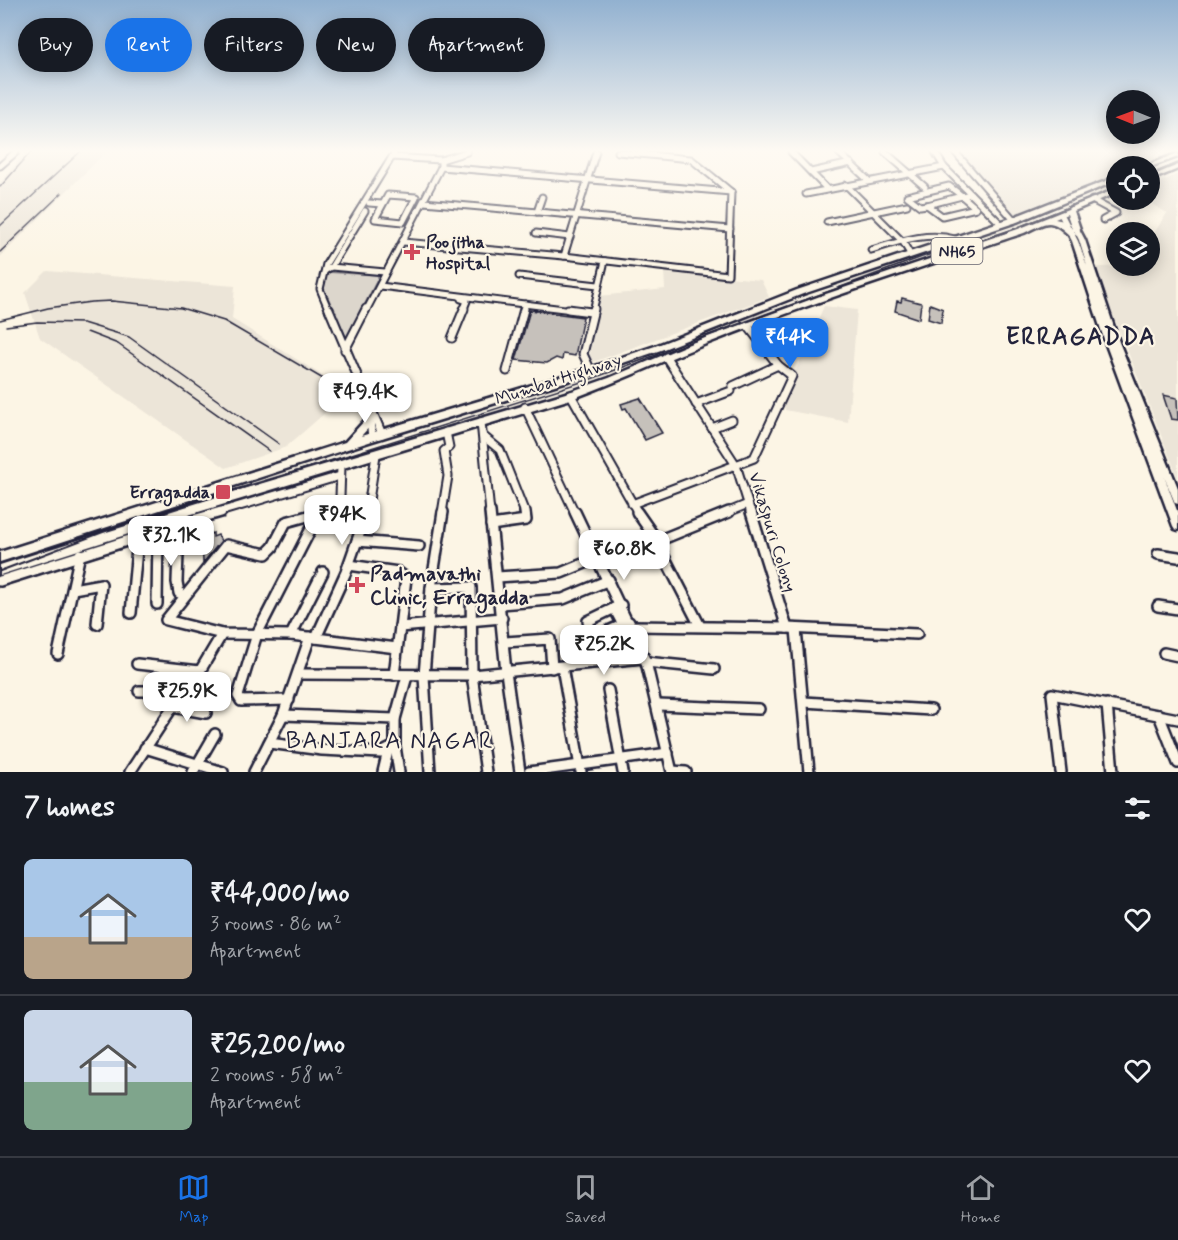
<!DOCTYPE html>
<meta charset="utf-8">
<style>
body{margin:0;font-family:Mynerve,sans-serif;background:#20242c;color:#f1f3f6;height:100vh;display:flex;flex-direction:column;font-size:22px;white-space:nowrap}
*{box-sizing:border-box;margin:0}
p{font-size:20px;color:#9ea1a6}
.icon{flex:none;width:33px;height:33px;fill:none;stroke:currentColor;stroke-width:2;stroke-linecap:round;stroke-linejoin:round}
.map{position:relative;height:772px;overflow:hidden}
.sheet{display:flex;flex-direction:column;background:#171b24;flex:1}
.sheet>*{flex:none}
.hud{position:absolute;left:18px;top:18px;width:600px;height:54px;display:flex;gap:12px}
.needle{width:39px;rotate:271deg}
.fabs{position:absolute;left:1106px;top:90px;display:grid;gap:12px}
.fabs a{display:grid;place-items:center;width:54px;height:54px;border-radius:50%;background:#171b24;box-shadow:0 3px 15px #0003;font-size:30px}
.price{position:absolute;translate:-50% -51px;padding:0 14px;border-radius:12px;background:#fff;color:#222;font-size:20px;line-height:39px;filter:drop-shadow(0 2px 3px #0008)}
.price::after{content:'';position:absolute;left:50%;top:36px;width:18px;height:14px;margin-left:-9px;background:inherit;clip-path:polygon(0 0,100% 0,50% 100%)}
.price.selected{background:#1a73e8;color:#fff}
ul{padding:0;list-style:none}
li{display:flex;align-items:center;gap:18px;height:150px;padding:0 24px}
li+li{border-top:2px solid #363941}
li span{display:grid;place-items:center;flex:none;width:168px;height:120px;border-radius:9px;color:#555}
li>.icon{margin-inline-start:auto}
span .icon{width:72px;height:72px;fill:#fffc;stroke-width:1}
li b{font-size:26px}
h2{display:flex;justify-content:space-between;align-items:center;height:72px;padding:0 24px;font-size:26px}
.pill{padding:0 21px;border-radius:27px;background:#171b24;box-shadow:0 3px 15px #0003;font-size:21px;line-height:54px}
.pill.selected{background:#1a73e8;color:#fff}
.tab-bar{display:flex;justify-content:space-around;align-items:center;height:84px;border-top:2px solid #363941;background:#171b24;font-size:16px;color:#9ea1a6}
.tab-bar a{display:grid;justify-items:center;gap:3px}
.tab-bar .selected{color:#1a73e8}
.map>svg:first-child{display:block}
.built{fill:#ece5d8}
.green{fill:#dcd6cc;stroke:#7f7c84;stroke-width:1.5}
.building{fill:#c6c1bb;stroke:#22223b;stroke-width:1.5}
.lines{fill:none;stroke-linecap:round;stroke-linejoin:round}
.minor-far2-casing{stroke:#22223b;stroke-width:9}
.minor-far1-casing{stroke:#22223b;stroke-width:11}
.minor-casing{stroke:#22223b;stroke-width:14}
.major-casing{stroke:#22223b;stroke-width:5}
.highway-casing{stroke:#22223b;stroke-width:5}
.minor-far2{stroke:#fcf5e5;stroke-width:5}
.minor-far1{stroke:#fcf5e5;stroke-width:7}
.minor{stroke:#fcf5e5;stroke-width:9}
.major{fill:#fcf5e5;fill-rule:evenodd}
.highway{fill:#fcf5e5;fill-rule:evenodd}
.rail-far1{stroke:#22223b;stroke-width:1.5}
.rail{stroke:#22223b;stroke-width:2}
.poi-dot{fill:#d1495b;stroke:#fcf5e5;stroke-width:2}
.labels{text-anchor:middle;stroke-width:4.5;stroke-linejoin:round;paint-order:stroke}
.shield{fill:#fcf5e5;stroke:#63616e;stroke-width:1.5}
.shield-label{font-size:16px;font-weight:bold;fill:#22223b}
.poi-label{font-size:18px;font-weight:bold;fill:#22223b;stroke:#fcf5e5;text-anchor:start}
.street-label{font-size:18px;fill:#22223b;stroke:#fcf5e5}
.near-poi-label{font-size:21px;font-weight:bold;fill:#22223b;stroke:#fcf5e5;text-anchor:start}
.district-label{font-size:24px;font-weight:bold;letter-spacing:1.5px;fill:#22223b;stroke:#fcf5e5}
.near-neighbourhood-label{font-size:24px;letter-spacing:1.5px;fill:#22223b;stroke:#fcf5e5}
</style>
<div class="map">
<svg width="1178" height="772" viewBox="0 0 1178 772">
<rect width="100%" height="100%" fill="#fcf5e5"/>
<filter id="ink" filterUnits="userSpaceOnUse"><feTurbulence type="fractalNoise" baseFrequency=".0167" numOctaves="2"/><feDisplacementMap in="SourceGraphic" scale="12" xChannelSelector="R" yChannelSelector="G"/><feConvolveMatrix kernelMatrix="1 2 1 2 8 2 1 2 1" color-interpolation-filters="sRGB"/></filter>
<g filter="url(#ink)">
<g class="built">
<path d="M26,152H106L0,257V183Z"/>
<path d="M959,152H1117L1123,166H1116V173L1060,200L1014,216Z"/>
<path d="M1178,174V478L1094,267L1149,266V241L1167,213L1145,200H1149V188Z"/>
<path d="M47,271L235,286L232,319L349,392L286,447L226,468L40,338L25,293Z"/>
<path d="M664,271L761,280L769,297L591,363L589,360L599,296L665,289Z"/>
<path d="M824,306L857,310L848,422L785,410L784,398Z"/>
</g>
<path class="green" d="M326,272L378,275V278L347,339L324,289Z"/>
<g class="building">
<path d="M902,298L921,303L919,319L895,311L897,301L901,302Z"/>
<path d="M930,304L943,309L941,323L928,319Z"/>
<path d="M530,310L583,317L575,356L563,354L562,360L556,358L547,363L516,360Z"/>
<path d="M1163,395L1177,398L1178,420L1171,419Z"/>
<path d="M640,398L662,433L645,440L626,408L623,409L621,404Z"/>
<path d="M210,531L211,534L213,533V537L218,535L221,541L203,563L202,533Z"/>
</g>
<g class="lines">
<g class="minor-far2-casing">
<g id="minor-far2">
<path d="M618,152L691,159L731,192"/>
<path d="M791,152L827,189"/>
<path d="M838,152L868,180"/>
<path d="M885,152L925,187"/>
<path d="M935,152L944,167L1001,224"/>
<path d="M955,152L1014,220"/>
<path d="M392,157L441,160"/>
<path d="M0,166L16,152"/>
<path d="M441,167L731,192"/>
<path d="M811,172L851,163"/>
<path d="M846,185L903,242L910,254"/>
<path d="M806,194L944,167"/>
<path d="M388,195L416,197L403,222L375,219Z"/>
<path d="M962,196L971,194"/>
<path d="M1092,200L1116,213L1103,220"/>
<path d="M424,202L730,229"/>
<path d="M369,203L382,204"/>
<path d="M927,205L942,216L976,208L962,196"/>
<path d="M927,205L920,206L907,196L949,186L962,196"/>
<path d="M927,205L962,196"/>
<path d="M537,212L542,197"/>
<path d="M827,222L907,205"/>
<path d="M536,233L570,237"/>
<path d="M403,242L564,256L728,275L731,192"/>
<path d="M871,250C898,242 927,231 955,239"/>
<path d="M564,256L596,152"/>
<path d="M331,267L385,272"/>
<path d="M325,271L331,267L365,211"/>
<path d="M519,276L598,285"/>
<path d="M380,286L580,311"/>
<path d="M461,299L467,301L463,311"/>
<path d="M329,311L320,289L326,264L395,152"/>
<path d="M366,311L441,167V160L467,152"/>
<path d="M523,311L525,304"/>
<path d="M593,311L605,261"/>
</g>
</g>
<g class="minor-far1-casing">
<g id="minor-far1">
<path d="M329,309L382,434"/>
<path d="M568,309L591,312"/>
<path d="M452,338L464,309"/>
<path d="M345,350L366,309"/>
<path d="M666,357L736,465L751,513"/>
<path d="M507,371L524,309"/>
<path d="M591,371L583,354L594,309"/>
<path d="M733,386L778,365L748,326"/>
<path d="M571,395L638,513"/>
<path d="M368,403L372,437"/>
<path d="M696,404L731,391"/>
<path d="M525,407L575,513"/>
<path d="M481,422L490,513"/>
<path d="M712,428L732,420"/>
<path d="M483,436L500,450L525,513"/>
<path d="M632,504L754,458L792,376L778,365"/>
<path d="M216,513L340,476"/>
<path d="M317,513L335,508L340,497L341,466"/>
<path d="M367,513L376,455"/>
<path d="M442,513L448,476L444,451L449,447L446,432"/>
<path d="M726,513L748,504"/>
</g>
</g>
<g class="minor-casing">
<g id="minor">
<path d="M322,512L286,522L273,547L266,554L226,545L166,620L222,634L291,635L397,648"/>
<path d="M490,512L506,672L520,772"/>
<path d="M575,512L646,662L672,772"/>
<path d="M637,512L653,535L700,626"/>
<path d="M751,512L787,628"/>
<path d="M179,524L177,582L179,593"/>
<path d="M176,525L221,512"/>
<path d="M491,525L526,520L525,512"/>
<path d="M357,541L419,546"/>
<path d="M655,542L729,512"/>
<path d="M1158,554L1178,557"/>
<path d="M349,565L398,572L406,578L400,627"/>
<path d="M497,577L561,573L653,535"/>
<path d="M0,581L174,526L186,512"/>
<path d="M431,588L471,587L472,675L486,772"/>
<path d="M73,589L101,584L97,624"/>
<path d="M157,604L158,531"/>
<path d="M500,604L563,599L609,580"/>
<path d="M621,605L588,621L591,633L597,636L629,622"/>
<path d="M1158,606L1178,609"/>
<path d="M614,608L623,625"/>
<path d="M131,613L138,538"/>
<path d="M631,626L787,628L917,634"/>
<path d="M796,629L809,772"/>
<path d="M291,635L323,572"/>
<path d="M316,638L346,572L367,512"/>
<path d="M505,642L550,639L552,668"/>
<path d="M1164,653L1178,656"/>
<path d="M58,654L80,554"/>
<path d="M646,662L714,669"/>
<path d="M137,664L200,671"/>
<path d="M562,667L581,772"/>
<path d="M298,674L472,675L643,658"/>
<path d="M394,675L400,627L502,618"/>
<path d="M608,690L623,772"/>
<path d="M139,691H183"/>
<path d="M289,700L241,701L238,696L257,634L319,513"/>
<path d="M804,702L931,710"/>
<path d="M1107,704L1113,772"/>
<path d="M658,705L759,709"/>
<path d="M173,707L206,713"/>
<path d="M283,715L395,719"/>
<path d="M1159,715L1178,763"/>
<path d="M269,743L322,750L381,753L395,746"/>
<path d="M145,748L223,772"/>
<path d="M672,771L686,772"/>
<path d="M130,772L183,691L200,671L222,634"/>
<path d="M193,772L215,734"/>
<path d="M254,772L283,715L310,637"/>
<path d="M383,772L388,751"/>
<path d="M399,772L395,746V719L407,676"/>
<path d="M430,772L424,676L431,588L443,512"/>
<path d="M529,772L668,753"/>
<path d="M1061,772L1052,694L1178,719"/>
</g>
</g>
<g class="major-casing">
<path id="major" d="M1061,212L1064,214L1078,241L1087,266L1079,240L1070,222L1071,221H1075L1085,240L1119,342L1178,488V504L1175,503L1164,476L1178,513V530L1175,529L1173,526L1105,342L1072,241L1058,214Z"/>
</g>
<g class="highway-casing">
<g id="highway">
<path d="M1178,153V157L1150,167L1145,166Z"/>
<path d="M1178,165V169L1149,181V177Z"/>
<path d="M1116,177V181L1017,222L803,294L661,350L594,373L372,441L0,562V552L345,442L366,419H372L374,422L361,436L589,368L655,346L797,290L1011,218Z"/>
<path d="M1116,189V193L1074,211L1080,229L1079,231H1074L1076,233L1075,235H1069C1049,216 1046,223 1024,233C916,269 807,304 701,346C658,363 617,382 574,398L182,517L0,575V565L182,507L569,392L609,378L694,342L823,295L1018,229L1068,209L1070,207L1074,206ZM1067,214L1072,229L1073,230L1064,221L1055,219Z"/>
</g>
</g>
<use href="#minor-far2" class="minor-far2"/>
<use href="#minor-far1" class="minor-far1"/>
<use href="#minor" class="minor"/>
<use href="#major" class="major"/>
<use href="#highway" class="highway"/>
<g class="rail-far1">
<path d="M1149,175L1178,163"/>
<path d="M0,187L31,152"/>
<path d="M0,226L80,152"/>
<path d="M0,252L62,193"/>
<path d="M0,320L48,308L91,302L112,301L181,308L224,321L342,390"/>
<path d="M6,326L37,322L83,323L129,337L279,444"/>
<path d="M87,332L118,344L269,451"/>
<path d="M163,513L591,379L922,257L1003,233L1116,188"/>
</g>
<path class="rail" d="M0,571L103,532L168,512"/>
</g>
</g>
<linearGradient id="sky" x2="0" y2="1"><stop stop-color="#92b1d0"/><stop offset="0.58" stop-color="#fefaf3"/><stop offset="1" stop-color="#fefaf3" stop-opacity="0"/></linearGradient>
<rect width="1178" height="260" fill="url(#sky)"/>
<g class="poi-dot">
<path d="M409 243h6v6h6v6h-6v6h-6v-6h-6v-6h6z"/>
<rect x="215" y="484" width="16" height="16" rx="3"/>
<path d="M354 576h6v6h6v6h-6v6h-6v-6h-6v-6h6z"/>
</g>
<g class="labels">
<rect class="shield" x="931.5" y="238" width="51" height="26" rx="4.5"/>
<g class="shield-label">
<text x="957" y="257">NH65</text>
</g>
<g class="poi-label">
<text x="426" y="248">Poojitha<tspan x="426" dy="21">Hospital</tspan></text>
<text x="210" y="498" text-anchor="end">Erragadda</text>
</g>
<g class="street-label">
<text transform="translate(558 379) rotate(-18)" y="6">Mumbai Highway</text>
<text transform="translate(773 532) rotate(73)" y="6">Vikaspuri Colony</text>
</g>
<g class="near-poi-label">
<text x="370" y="580">Padmavathi<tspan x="370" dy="24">Clinic, Erragadda</tspan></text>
</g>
<g class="district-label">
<text x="1081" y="344">ERRAGADDA</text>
</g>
<g class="near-neighbourhood-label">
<text x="390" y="748">BANJARA NAGAR</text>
</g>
</g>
</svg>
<div class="fabs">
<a><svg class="needle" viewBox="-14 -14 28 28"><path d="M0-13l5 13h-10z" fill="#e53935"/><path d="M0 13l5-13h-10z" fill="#9ea1a6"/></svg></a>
<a><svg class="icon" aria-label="locate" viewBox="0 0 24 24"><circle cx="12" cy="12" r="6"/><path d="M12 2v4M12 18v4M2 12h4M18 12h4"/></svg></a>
<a><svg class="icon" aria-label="layers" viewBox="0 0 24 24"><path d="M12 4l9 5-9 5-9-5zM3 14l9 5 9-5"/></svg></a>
</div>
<b class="price selected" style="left:790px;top:369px">₹44K</b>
<b class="price" style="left:365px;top:424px">₹49.4K</b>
<b class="price" style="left:342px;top:546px">₹94K</b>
<b class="price" style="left:171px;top:567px">₹32.1K</b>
<b class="price" style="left:624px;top:581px">₹60.8K</b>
<b class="price" style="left:604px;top:676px">₹25.2K</b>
<b class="price" style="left:187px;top:723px">₹25.9K</b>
<div class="hud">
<a class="pill">Buy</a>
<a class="pill selected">Rent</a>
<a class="pill">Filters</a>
<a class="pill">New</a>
<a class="pill">Apartment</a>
</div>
</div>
<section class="sheet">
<h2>7 homes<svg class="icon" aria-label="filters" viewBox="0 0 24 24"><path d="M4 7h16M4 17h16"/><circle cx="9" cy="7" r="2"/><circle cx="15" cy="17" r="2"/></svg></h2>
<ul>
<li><span style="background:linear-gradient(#a9c7e8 65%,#b9a48a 0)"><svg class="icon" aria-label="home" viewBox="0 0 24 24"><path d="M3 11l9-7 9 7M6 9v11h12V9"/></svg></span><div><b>₹44,000/mo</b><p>3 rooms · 86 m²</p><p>Apartment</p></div><svg class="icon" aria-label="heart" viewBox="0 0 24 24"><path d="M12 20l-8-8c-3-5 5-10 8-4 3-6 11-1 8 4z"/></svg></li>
<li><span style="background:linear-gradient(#c9d6e8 60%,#7fa58c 0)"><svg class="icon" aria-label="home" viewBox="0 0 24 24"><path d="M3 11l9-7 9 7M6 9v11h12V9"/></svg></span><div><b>₹25,200/mo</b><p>2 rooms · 58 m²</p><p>Apartment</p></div><svg class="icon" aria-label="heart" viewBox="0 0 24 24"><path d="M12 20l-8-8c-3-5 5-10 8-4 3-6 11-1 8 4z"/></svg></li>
</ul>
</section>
<nav class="tab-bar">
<a class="selected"><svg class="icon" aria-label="map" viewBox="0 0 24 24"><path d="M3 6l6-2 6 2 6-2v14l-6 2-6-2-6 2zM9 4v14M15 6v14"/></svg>Map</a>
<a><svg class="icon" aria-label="saved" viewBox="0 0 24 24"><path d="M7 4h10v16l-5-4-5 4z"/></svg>Saved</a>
<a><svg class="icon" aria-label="home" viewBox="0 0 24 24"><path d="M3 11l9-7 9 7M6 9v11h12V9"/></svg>Home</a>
</nav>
